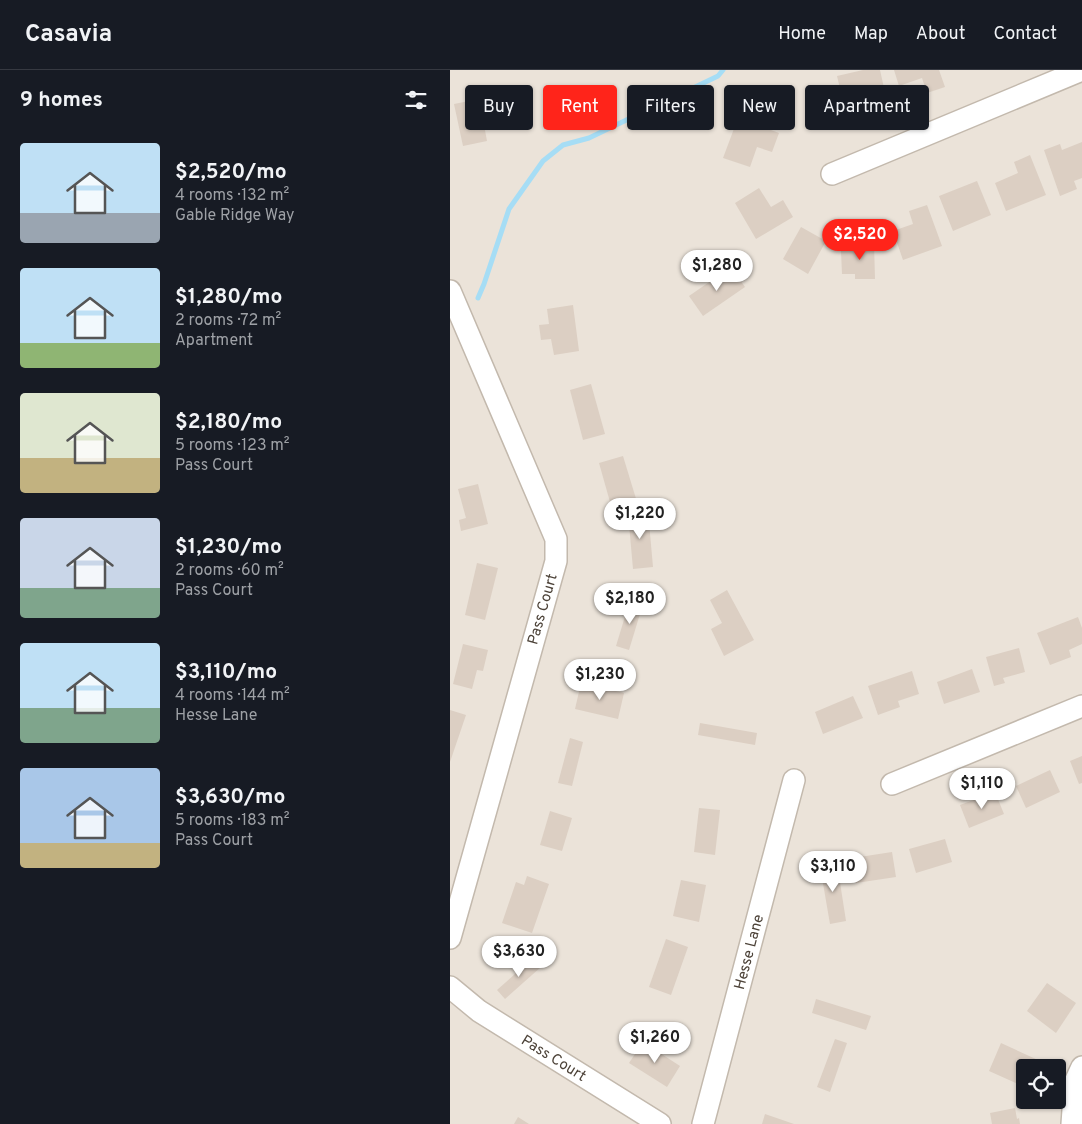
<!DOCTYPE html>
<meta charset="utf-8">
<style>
body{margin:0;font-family:Overpass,sans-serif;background:#242831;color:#f1f3f6;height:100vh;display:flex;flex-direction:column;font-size:19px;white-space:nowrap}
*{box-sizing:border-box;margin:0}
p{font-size:16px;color:#9ea1a6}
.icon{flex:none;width:28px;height:28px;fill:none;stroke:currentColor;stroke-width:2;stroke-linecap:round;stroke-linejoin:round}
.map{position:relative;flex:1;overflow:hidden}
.drawer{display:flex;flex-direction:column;background:#171b24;width:450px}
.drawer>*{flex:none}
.guide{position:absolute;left:15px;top:15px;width:475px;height:45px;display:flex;gap:10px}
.buttons{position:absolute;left:566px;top:989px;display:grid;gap:10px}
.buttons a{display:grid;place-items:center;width:50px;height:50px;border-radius:5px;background:#171b24;box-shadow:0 1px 4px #0004;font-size:25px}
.price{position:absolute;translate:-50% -42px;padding:0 11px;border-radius:18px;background:#fff;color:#222;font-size:16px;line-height:32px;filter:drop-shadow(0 1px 2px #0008)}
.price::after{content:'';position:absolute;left:50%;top:30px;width:15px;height:11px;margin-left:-8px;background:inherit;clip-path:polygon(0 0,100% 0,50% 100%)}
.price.selected{background:#ff241a;color:#fff}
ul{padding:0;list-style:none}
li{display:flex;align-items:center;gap:15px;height:125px;padding:0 20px}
li span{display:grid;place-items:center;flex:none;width:140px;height:100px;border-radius:5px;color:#555}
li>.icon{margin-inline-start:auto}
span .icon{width:60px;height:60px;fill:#fffc;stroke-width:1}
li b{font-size:21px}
h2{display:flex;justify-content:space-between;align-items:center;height:60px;padding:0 20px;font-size:21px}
.chip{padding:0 18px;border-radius:5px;background:#171b24;box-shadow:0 1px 4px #0004;font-size:18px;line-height:45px}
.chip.selected{background:#ff241a;color:#fff}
header{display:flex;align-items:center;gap:30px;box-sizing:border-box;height:70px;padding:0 25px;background:#171b24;border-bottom:1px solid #363941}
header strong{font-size:24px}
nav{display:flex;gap:28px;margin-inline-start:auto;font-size:18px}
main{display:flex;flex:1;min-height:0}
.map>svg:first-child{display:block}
.residential{fill:#ebe3d9;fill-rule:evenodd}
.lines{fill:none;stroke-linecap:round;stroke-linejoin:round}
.stream{stroke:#a6ddf5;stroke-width:5}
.building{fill:#dccfc3}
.street-casing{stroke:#c3b9ad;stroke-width:24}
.street{stroke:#fff;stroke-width:21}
.labels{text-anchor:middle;stroke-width:5;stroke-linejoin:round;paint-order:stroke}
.street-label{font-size:15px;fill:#4c4238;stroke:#fff}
</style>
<header>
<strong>Casavia</strong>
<nav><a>Home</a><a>Map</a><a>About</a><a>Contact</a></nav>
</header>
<main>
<section class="drawer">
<h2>9 homes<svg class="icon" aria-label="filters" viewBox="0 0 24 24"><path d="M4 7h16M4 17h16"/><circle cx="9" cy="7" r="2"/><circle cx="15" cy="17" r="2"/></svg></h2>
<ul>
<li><span style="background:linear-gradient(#bfe0f5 70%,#9aa5b1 0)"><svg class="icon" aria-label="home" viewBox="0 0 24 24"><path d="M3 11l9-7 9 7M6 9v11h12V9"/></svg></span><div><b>$2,520/mo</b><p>4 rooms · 132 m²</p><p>Gable Ridge Way</p></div></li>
<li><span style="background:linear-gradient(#bfe0f5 75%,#8fb573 0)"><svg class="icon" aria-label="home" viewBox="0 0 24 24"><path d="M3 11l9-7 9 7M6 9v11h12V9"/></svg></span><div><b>$1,280/mo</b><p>2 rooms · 72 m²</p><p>Apartment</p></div></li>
<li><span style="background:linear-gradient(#dfe7d0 65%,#c2b280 0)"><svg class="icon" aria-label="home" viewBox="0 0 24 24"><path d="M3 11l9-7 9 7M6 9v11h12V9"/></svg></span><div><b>$2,180/mo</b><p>5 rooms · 123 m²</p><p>Pass Court</p></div></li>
<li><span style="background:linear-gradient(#c9d6e8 70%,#7fa58c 0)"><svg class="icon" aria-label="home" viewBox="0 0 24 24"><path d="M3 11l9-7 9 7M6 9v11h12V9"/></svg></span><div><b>$1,230/mo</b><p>2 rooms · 60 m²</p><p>Pass Court</p></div></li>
<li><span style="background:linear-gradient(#bfe0f5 65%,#7fa58c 0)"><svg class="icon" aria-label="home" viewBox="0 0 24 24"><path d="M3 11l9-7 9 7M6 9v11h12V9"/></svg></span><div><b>$3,110/mo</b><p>4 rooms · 144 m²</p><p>Hesse Lane</p></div></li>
<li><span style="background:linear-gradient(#a9c7e8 75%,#c2b280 0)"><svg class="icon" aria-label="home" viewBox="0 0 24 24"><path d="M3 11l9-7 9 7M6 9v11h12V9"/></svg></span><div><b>$3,630/mo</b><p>5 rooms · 183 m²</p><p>Pass Court</p></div></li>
</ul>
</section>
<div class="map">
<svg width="632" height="1054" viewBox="0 0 632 1054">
<rect width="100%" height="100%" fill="#f6f2eb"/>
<path class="residential" d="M0,0H632V1054H0ZM575,998H608V1030H575Z"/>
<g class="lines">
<path class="stream" d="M28,228L34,214L59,139L93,91L113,75L139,68L268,6L273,0"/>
</g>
<g class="building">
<path d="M413,0H430L438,36L422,40L420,29L394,35L387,6Z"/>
<path d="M444,0H489L495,17L477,23L472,8L449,16Z"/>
<path d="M29,29L37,71L13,76L4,34Z"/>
<path d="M288,48L329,63L322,82L307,77L300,97L273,88Z"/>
<path d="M632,72V108L624,111L627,119L610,126L594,80L610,74L612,80Z"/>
<path d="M580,85L596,125L556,141L545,113L568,103L564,92Z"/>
<path d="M527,111L541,145L503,161L489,126Z"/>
<path d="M309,118L321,137L333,130L343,147L306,169L285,133Z"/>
<path d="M477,135L492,176L453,190L443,161L463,154L459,141Z"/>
<path d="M351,157L376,171L358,204L333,189Z"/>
<path d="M403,173H424L425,209H405V204H392L391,181L404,180Z"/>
<path d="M281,197L295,217L253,246L239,226Z"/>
<path d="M123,235L129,281L104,285L101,269L91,270L89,255L99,254L97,239Z"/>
<path d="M141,314L155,364L133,370L120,320Z"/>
<path d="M173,386L187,432L162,439L149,393Z"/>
<path d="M28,414L38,454L11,461L9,450L16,448L8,419Z"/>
<path d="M198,441L203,497L183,499L178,443Z"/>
<path d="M27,493L48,498L35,550L15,545Z"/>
<path d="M277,520L304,570L274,586L261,559L272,553L260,530Z"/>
<path d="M180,530L193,534L179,580L166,576Z"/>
<path d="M628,547L632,558V574L619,580L621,587L600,595L587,563Z"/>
<path d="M13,574L38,580L33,601L27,600L22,619L3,614Z"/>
<path d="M569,578L575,602L553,608L555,613L544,616L536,587Z"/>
<path d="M522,599L530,622L494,634L487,612Z"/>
<path d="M462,601L469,624L448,631L450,637L428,645L418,616Z"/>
<path d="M131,613L174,623L168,649L125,639Z"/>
<path d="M403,626L413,648L373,664L365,642Z"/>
<path d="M0,640L16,645L0,692Z"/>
<path d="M250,653L307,663L305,675L248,665Z"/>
<path d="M120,668L133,672L122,716L108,713Z"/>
<path d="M632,686V713L629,714L620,691Z"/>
<path d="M600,700L610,722L576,738L566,716Z"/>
<path d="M545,722L554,744L519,758L510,735Z"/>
<path d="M249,738L270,740L265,785L244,782Z"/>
<path d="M100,741L122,748L112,781L90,775Z"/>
<path d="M495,769L502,792L466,803L459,779Z"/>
<path d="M442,782L446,807L406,813L403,788Z"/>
<path d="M387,793L396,851L380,854L370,796Z"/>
<path d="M77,806L99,814L82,863L52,853L66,812L74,815Z"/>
<path d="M231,810L256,815L249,852L223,846Z"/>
<path d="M216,869L238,877L221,925L199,917Z"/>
<path d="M83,888L91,897L55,929L47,920Z"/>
<path d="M597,913L626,933L606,963L577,941Z"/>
<path d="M366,929L421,946L416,960L362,943Z"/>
<path d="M385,969L397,973L380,1022L367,1017Z"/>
<path d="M193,972L230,996L217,1017L179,993Z"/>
<path d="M551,973L588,990L584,998H575V1017L539,1001Z"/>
<path d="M565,1038L567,1049L569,1048L570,1054H542L540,1043Z"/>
<path d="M315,1044L344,1054H312Z"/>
<path d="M68,1047L79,1054H64Z"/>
</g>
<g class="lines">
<g class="street-casing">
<g id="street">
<path d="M382,104L632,0"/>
<path d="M0,221L106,469V491L0,868"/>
<path d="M442,714L632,636"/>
<path id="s1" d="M0,917L29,941L210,1054"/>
<path id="s2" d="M253,1054L344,710"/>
<path d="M622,1054L625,1012L632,997"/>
</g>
</g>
<use href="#street" class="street"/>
</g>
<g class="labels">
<g class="street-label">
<text transform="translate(92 539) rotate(-74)" y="5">Pass Court</text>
<text dy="5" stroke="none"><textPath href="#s2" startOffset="178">Hesse Lane</textPath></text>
<text dy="5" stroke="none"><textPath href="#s1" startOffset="126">Pass Court</textPath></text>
</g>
</g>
</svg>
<div class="buttons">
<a><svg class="icon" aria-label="locate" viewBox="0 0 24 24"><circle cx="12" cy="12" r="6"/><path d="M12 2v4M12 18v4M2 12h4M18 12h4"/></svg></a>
</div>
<b class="price selected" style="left:410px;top:191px">$2,520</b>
<b class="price" style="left:267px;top:222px">$1,280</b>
<b class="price" style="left:190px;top:470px">$1,220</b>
<b class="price" style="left:180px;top:555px">$2,180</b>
<b class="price" style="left:150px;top:631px">$1,230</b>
<b class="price" style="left:532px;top:740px">$1,110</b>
<b class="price" style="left:383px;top:823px">$3,110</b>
<b class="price" style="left:69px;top:908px">$3,630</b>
<b class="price" style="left:205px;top:994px">$1,260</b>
<div class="guide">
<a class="chip">Buy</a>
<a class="chip selected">Rent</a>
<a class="chip">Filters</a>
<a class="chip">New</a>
<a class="chip">Apartment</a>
</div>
</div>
</main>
